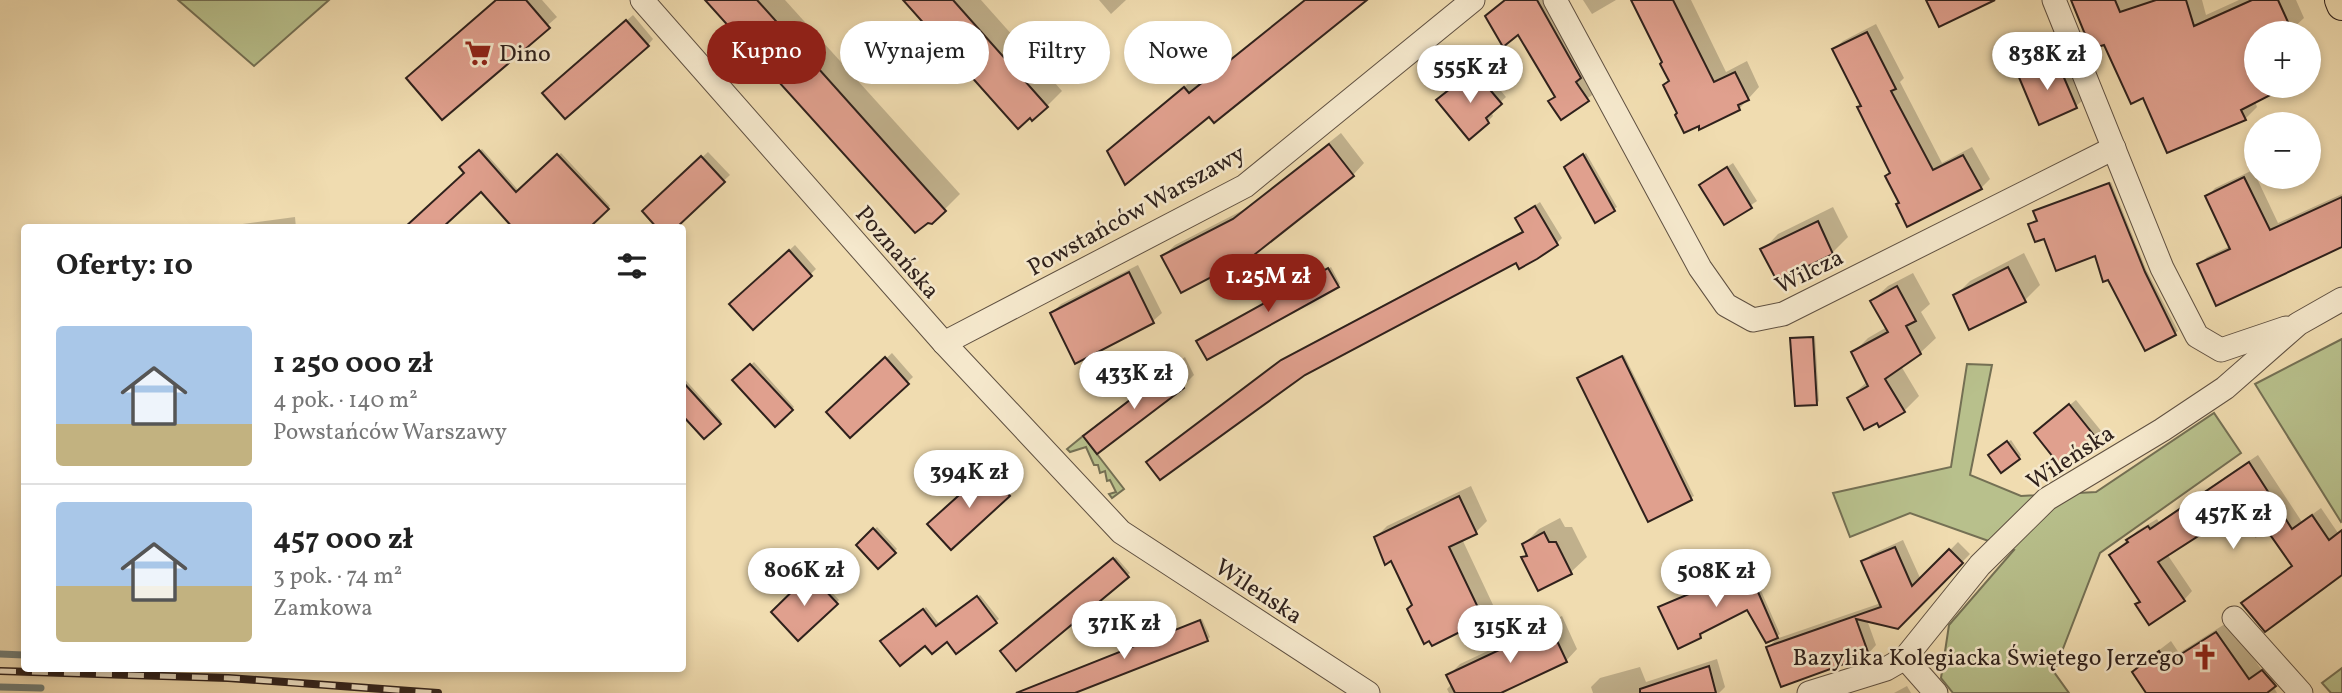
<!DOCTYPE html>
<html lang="pl">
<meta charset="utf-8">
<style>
body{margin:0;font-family:Vollkorn,serif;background:#f2f2f2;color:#222;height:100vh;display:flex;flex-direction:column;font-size:26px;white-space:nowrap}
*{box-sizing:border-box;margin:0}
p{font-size:23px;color:#767676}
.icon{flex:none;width:38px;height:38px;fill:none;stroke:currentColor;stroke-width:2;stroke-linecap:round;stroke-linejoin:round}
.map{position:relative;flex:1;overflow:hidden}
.panel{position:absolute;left:21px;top:224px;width:665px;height:448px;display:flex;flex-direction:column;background:#fff;border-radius:7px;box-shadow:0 4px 10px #0003}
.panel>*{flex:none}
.hud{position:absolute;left:707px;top:21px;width:665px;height:63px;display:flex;gap:14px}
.buttons{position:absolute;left:2244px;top:21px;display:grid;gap:14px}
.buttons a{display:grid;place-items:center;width:77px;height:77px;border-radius:50%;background:#fff;box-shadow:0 4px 10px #0003;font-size:35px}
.price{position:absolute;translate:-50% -60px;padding:0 16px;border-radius:24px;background:#fff;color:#222;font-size:23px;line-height:46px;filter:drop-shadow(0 2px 4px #0008)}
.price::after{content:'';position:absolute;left:50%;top:42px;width:21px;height:16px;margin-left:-10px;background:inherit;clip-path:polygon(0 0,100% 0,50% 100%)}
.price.on{background:#8f2418;color:#fff}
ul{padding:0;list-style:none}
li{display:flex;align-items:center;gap:21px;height:175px;padding:0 35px}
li+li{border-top:2px solid #e0e0e0}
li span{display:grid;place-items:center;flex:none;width:196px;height:140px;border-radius:7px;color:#555}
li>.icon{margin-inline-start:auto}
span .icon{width:84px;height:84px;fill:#fffc;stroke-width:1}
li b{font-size:30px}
h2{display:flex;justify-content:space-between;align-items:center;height:84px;padding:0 35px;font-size:30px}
.chip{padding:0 24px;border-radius:32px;background:#fff;box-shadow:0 4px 10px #0003;font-size:24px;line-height:63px}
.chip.on{background:#8f2418;color:#fff}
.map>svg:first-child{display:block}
.green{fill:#b8c08c;stroke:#747054;stroke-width:2}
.shadow{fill:#0003}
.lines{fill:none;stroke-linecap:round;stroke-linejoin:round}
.stream{stroke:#707d76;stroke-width:7}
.building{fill:#e0a08e;stroke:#2f211c;stroke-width:2}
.minor-casing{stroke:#5f5041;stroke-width:25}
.major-casing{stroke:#2f211c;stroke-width:32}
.minor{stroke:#f5e8cc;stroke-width:23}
.major{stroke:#f0dcb0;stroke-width:30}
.rail-casing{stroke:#2f211c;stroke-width:8}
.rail{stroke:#f5e8cc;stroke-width:5;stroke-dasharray:16;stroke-linecap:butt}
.labels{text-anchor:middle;stroke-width:5;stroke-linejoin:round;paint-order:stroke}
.poi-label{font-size:24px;fill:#2f211c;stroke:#f5e8cc;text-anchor:start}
.street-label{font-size:24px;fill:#2f211c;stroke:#f5e8cc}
</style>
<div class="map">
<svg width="2342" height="693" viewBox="0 0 2342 693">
<rect width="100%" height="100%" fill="#f0dcb0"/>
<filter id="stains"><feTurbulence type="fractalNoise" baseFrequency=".00286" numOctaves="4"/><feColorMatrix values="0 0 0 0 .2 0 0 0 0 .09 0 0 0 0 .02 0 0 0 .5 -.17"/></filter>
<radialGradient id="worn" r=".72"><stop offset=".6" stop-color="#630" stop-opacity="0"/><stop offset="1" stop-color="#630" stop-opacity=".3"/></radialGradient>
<g class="green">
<path d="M178,0H329L254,66Z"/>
<path d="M2342,339V521L2341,522L2255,384Z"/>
<path d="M1967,364L1992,365L1970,475L2021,496L2096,492L2214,413L2241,453L2100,553L2054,672L2069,693H1953L1941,678L1949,625L2014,550L1910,513L1850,537L1833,493L1951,467Z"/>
<path d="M1083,436L1124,489L1112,498L1109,494L1116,492L1110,480L1107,481L1105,471L1100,473L1098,465H1094L1086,447L1070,452L1067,449Z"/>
<path d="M2342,668V693H2331L2322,683Z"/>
</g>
<g class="shadow">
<path d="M498,0H542L557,17L442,118Z"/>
<path d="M712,0H785L960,194L932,222Z"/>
<path d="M905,0H981L1062,91L1047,106L1031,115Z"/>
<path d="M1099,0H1126L1111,14Z"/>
<path d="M1305,0H1364L1209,114L1109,151L1197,76L1202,83Z"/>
<path d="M1506,0H1548L1595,93L1561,117L1551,101L1556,96Z"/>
<path d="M1583,0H1616L1592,14Z"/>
<path d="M1632,0H1691L1726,72L1747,61L1759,87L1739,109L1700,124L1679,113L1664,63Z"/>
<path d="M2072,0H2202L2206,15L2239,0H2296L2304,18L2291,30L2284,33H2256V86H2284L2255,101L2257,107L2245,119L2144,96Z"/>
<path d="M633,15L653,39L648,45L550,88Z"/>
<path d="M1876,24L1904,78L1900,82L1942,163L1972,147L1990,179L1981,188L1901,202L1892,172L1863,105L1834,49L1843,41Z"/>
<path d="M2062,55L2082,101L2076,106L2020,76L2026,70Z"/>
<path d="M1482,68L1506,97L1491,111L1493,116L1487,122L1444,95L1462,80Z"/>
<path d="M1341,133L1364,163L1353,175L1163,256L1175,245L1247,208Z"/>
<path d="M482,149L519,191L561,153L610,206L586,228H511L514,225L461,167Z"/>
<path d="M708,152L730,175L673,228L644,211Z"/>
<path d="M1586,153L1617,207L1596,220L1569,165Z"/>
<path d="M1733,163L1757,201L1725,223L1701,185Z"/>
<path d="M2253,170L2278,223L2342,194V245L2199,265L2207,257L2230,246L2207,197L2215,188Z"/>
<path d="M2111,182L2146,269L2178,331L2145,349L2096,254L2045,237L2030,225L2039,220L2035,211L2038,209Z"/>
<path d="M1540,202L1562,238L1557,243L1520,267L1516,261L1304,373L1153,457L1288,356L1524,230L1517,218Z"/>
<path d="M1833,207L1848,237L1832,253L1763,250L1778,234Z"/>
<path d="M295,217L296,228H212Z"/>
<path d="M795,245L816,269L753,328L732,304Z"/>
<path d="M2024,253L2040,285L2025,300L1955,296L1970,281Z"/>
<path d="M1138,265L1162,313L1153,321L1076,362L1052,313L1061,304Z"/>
<path d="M1331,267L1340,284L1338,286L1200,339Z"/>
<path d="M1913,273L1930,304L1921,312L1936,338L1920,353L1901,366L1919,396L1904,411L1849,398L1868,381L1853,353L1868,338L1887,327L1872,301L1888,286Z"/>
<path d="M1815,336L1819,401L1817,403L1791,339L1794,337Z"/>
<path d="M892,353L913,377L850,435L829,412Z"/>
<path d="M1624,355L1694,496L1648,519L1579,378Z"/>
<path d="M1185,357L1194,375L1183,386L1085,436L1097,424Z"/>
<path d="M754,362L794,407L775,425L734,381Z"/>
<path d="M682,376L722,421L704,436L682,413Z"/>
<path d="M2076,400L2102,432L2096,438L2042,427Z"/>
<path d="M2011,440L2021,455L2019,458L1993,453Z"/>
<path d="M2258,455L2302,522L2321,508L2338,533L2342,530V573L2244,603L2293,565L2267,527L2239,507L2167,554L2192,591L2184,600L2141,601L2111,555L2137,531L2157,519L2159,522Z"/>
<path d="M994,465L1015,489L951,547L936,518Z"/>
<path d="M1471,486L1487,521L1476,532L1462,539L1494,607L1483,618L1392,558L1376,537L1387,526Z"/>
<path d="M1560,518L1565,527H1572L1587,557L1571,572L1539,589L1523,558L1528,553L1524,544L1539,529Z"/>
<path d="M877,527L897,549L878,567L858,545Z"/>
<path d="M1903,540L1921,580L1958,542L1970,554L1898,627L1867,620L1876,645L1868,654L1768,648L1776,639L1881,603L1863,562L1872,554Z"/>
<path d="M1116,557L1130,573L1016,668L1002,651Z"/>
<path d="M1751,568L1780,634L1777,636L1748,608L1702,631L1700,636L1660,608Z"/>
<path d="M813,573L839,600L798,639L773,612Z"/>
<path d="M980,595L999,619L957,651L947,640L885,639L926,607L940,625Z"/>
<path d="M1562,616L1577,649L1566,661L1497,693H1449L1447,689L1452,684L1448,676L1460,664Z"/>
<path d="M1202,619L1210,637L1207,640L1070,693H1046L1025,689Z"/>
<path d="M2228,622L2261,669L2274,660L2286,674L2273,686L2277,693H2148L2134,672L2145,661L2171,641L2179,653Z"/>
<path d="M1717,659L1725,687L1719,693H1593L1591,687L1600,678L1640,667L1646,682Z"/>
<path d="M1907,686L1911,693H1894Z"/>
</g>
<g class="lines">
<g class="stream">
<path d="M0,654L24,655"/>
<path d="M0,687L41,688"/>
</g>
</g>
<g class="building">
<path d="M496,0H526L550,28L442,120L406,78Z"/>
<path d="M705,0H757L946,211L932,224L928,223L915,233Z"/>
<path d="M903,0H953L1048,107L1032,121L1030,118L1018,129Z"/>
<path d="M1305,0H1367L1214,123L1209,117L1125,185L1107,151L1184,87L1189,93Z"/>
<path d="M1505,0H1537L1581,78L1576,82L1589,101L1561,120L1548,101L1555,97L1518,35L1503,47L1485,16Z"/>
<path d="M1631,0H1673L1714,82L1735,72L1749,100L1738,105L1740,110L1699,130V126L1684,133L1675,115L1677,113L1663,85L1669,81L1660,64L1662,62Z"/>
<path d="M1926,0H1995L1939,27Z"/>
<path d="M2071,0H2115L2120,12L2156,0H2186L2194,26L2252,0H2278L2293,33H2256V86H2288L2241,110L2246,120L2167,153L2143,98L2131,104L2104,45L2091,49Z"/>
<path d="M626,20L649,46L565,119L542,93Z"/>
<path d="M1867,32L1896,89L1891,91L1933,170L1963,155L1982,189L1907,227L1896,204L1899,203L1885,176L1890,173L1857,107L1861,106L1832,49Z"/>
<path d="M2056,59L2077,108L2039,125L2018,75Z"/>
<path d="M1475,72L1502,104L1486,118L1489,123L1469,140L1436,100L1455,85L1456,86Z"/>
<path d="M1329,144L1354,176L1254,255L1181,293L1161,256L1233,219Z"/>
<path d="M479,150L516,192L557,154L609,209L589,228H513L481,192L442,228H404L464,173L459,167Z"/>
<path d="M1583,154L1615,211L1595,223L1564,167Z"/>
<path d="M701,156L725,182L676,228H657L642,211Z"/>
<path d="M1727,167L1752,208L1724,225L1699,185Z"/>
<path d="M2244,177L2270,230L2342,197V247L2216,306L2197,264L2230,249L2205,196Z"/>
<path d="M2109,183L2145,272L2176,335L2145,351L2108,280L2103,282L2095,256L2056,271L2044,239L2035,242L2028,224L2037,221L2033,211Z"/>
<path d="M1535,206L1558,245L1537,259L1519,269L1516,263L1305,375L1160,480L1146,462L1281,360L1523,232L1515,218Z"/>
<path d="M1818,221L1833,254L1777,281L1760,249Z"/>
<path d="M789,250L812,276L753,330L729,304Z"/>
<path d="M2008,267L2026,302L1969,330L1953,295Z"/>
<path d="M1328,268L1339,287L1207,360L1196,341Z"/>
<path d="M1129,272L1154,323L1075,364L1050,313Z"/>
<path d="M1897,286L1916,321L1906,326L1921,354L1885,379L1905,412L1879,427L1877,423L1864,430L1847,398L1868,386L1851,352L1888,332L1870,301Z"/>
<path d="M1813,337L1817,405L1795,406L1790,338Z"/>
<path d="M1622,356L1692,500L1648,522L1577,378Z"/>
<path d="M885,357L909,384L850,438L826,412Z"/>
<path d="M750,364L793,410L775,427L732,380Z"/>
<path d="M1173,367L1184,388L1097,454L1083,436Z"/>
<path d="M682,381L721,424L704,439L682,415Z"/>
<path d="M2069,404L2097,439L2061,467L2034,433Z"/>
<path d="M2007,441L2020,459L2001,473L1988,455Z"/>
<path d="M2249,462L2292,529L2312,515L2329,540L2342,530V575L2265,632L2241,603L2292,566L2266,529L2256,536L2239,510L2158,562L2185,601L2149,625L2135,604L2140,602L2109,555L2128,542L2126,540L2148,526L2150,529Z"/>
<path d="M987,470L1010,496L951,550L927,524Z"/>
<path d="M1459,496L1477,534L1449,547L1484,620L1432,646L1429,641L1424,644L1407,609L1412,605L1391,561L1385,565L1374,537Z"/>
<path d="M873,528L896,553L878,569L856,545Z"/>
<path d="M1544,532L1549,542H1556L1572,574L1538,591L1521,557L1527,556L1522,544Z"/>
<path d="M1895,547L1912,586L1949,549L1963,563L1898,629L1856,619L1869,655L1781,687L1766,647L1881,607L1861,561Z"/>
<path d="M1113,558L1129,577L1016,671L1000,651Z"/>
<path d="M1748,569L1778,638L1766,643L1747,610L1700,634L1701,638L1678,649L1658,607Z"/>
<path d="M810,574L838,604L798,641L771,612Z"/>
<path d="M977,596L997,623L956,654L947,642L932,654L925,646L900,666L880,641L923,609L936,626Z"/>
<path d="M1200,620L1208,641L1075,693H1016Z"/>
<path d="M1550,626L1567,662L1501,693H1455L1446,675Z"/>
<path d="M2216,632L2249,679L2262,670L2276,686L2267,693H2146L2132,672L2159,651L2167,663Z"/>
<path d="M1709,666L1716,693H1640V689Z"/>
</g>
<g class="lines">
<g class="minor-casing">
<g id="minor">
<path d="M642,0L944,343L1121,532L1368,693"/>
<path d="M1555,0L1700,268L1726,305L1753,320L1783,314L2114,148"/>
<path d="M2054,0L2162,268L2197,336L2221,350L2286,328"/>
<path d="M944,343L1245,186L1473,0"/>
<path d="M2234,618L2301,693"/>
<path d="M1905,658L1936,693"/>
<path d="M1809,693L1886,669L1905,658L1980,565L2047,499L2162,430L2225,388L2298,324L2342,299"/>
</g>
</g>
<g class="major-casing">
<path id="major" d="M2340,0L2342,5"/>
</g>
<use href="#minor" class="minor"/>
<use href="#major" class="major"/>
<g class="rail-casing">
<path id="rail" d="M0,671L228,678L438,693"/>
</g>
<use href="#rail" class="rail"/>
</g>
<defs>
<g id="supermarket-bare" transform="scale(2.1)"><path d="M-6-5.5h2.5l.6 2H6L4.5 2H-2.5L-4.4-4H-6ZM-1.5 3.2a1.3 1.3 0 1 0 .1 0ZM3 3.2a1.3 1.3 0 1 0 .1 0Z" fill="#8f2418" stroke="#f5e8cc" stroke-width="2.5" paint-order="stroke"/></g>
<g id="church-bare" transform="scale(2.1)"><path d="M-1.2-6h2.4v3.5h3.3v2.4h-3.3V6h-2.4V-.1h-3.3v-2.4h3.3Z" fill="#8f2418" stroke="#f5e8cc" stroke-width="2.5" paint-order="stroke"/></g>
</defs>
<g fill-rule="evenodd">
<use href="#supermarket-bare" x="478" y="53"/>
<use href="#church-bare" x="2205" y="657"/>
</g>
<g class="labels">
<g class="poi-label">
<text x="499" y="61">Dino</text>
<text x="2184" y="665" text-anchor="end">Bazylika Kolegiacka Świętego Jerzego</text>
</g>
<g class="street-label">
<text transform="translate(1136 210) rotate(-29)" y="8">Powstańców Warszawy</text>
<text transform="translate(898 252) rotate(49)" y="8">Poznańska</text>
<text transform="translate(1809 271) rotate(-26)" y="8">Wilcza</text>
<text transform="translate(2070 457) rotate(-33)" y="8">Wileńska</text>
<text transform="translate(1259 591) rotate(33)" y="8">Wileńska</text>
</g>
</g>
<rect width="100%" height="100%" filter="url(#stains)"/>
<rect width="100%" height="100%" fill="url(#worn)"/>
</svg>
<div class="buttons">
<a>+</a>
<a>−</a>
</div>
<b class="price" style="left:2047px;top:92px">838K zł</b>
<b class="price" style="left:1470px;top:105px">555K zł</b>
<b class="price on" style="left:1268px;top:314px">1.25M zł</b>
<b class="price" style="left:1134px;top:411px">433K zł</b>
<b class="price" style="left:969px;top:510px">394K zł</b>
<b class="price" style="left:2233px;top:551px">457K zł</b>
<b class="price" style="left:804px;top:608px">806K zł</b>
<b class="price" style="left:1716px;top:609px">508K zł</b>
<b class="price" style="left:1124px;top:661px">371K zł</b>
<b class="price" style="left:1510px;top:665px">315K zł</b>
<div class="hud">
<a class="chip on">Kupno</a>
<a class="chip">Wynajem</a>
<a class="chip">Filtry</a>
<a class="chip">Nowe</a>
</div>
<section class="panel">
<h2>Oferty: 10<svg class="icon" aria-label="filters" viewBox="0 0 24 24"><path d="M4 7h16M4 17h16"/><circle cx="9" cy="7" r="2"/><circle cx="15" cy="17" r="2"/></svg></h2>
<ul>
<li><span style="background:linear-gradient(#a9c7e8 70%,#c2b280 0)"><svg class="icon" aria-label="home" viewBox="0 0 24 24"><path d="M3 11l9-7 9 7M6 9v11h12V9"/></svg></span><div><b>1 250 000 zł</b><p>4 pok. · 140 m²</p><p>Powstańców Warszawy</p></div></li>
<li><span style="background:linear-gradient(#a9c7e8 60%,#c2b280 0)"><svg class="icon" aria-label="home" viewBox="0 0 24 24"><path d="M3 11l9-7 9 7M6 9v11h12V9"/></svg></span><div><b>457 000 zł</b><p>3 pok. · 74 m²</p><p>Zamkowa</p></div></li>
</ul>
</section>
</div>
